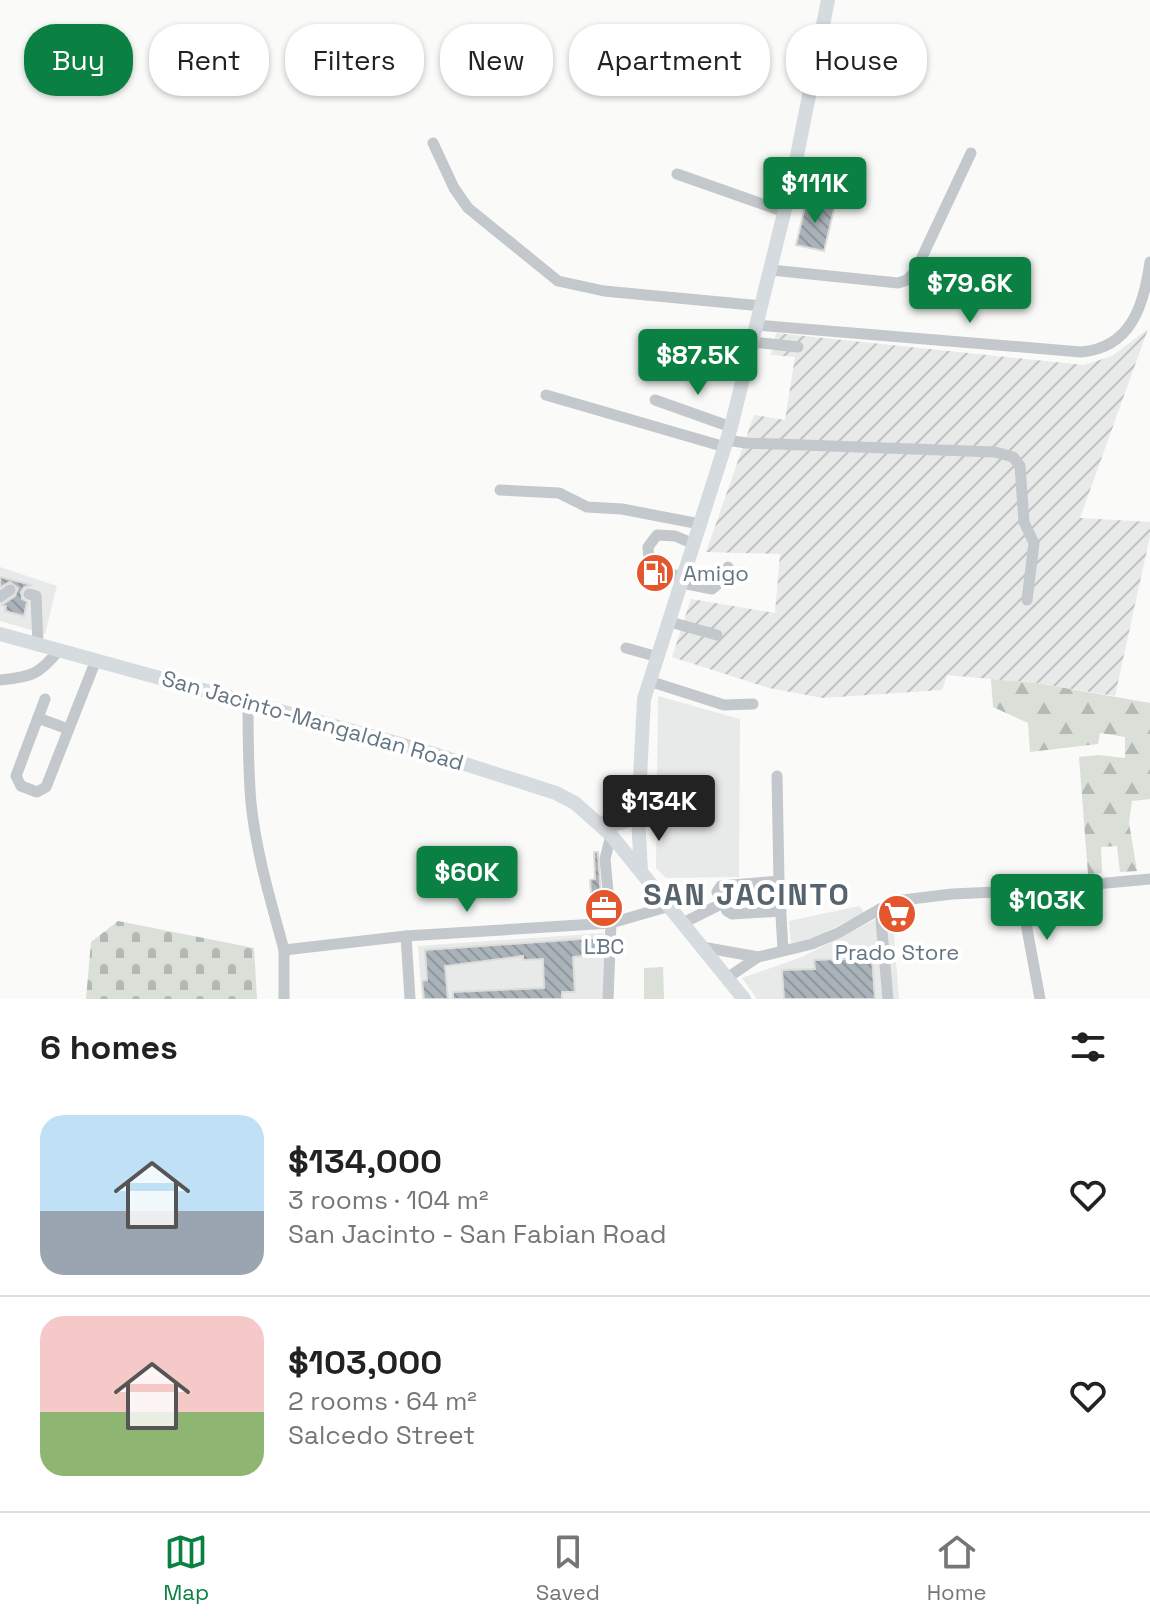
<!DOCTYPE html>
<meta charset="utf-8">
<style>
body{margin:0;font-family:"Space Grotesk",sans-serif;background:#f2f2f2;color:#222;height:100vh;display:flex;flex-direction:column;font-size:30px;white-space:nowrap}
*{box-sizing:border-box;margin:0}
p{font-size:26px;color:#767676}
.icon{flex:none;width:44px;height:44px;fill:none;stroke:currentColor;stroke-width:2;stroke-linecap:round;stroke-linejoin:round}
.map{position:relative;height:999px;overflow:hidden}
.drawer{display:flex;flex-direction:column;background:#fff;flex:1}
.drawer>*{flex:none}
.guide{position:absolute;left:24px;top:24px;width:1102px;height:72px;display:flex;gap:16px}
.price{position:absolute;translate:-50% -68px;padding:0 18px;border-radius:8px;background:#0b8043;color:#fff;font-size:26px;line-height:52px;filter:drop-shadow(0 2px 4px #0008)}
.price::after{content:'';position:absolute;left:50%;top:48px;width:24px;height:18px;margin-left:-12px;background:inherit;clip-path:polygon(0 0,100% 0,50% 100%)}
.price.on{background:#222;color:#fff}
ul{padding:0;list-style:none}
li{display:flex;align-items:center;gap:24px;height:200px;padding:0 40px}
li+li{border-top:2px solid #e0e0e0}
li span{display:grid;place-items:center;flex:none;width:224px;height:160px;border-radius:24px;color:#555}
li>.icon{margin-inline-start:auto}
span .icon{width:96px;height:96px;fill:#fffc;stroke-width:1}
li b{font-size:34px}
h2{display:flex;justify-content:space-between;align-items:center;height:96px;padding:0 40px;font-size:34px}
.tag{padding:0 28px;border-radius:32px;background:#fff;box-shadow:0 2px 6px #0004;font-size:28px;line-height:72px}
.tag.on{background:#0b8043;color:#fff}
.tabs{display:flex;justify-content:space-around;align-items:center;height:112px;border-top:2px solid #e0e0e0;background:#fff;font-size:22px;color:#767676}
.tabs a{display:grid;justify-items:center;gap:4px}
.tabs .on{color:#0b8043}
.map>svg:first-child{display:block}
.built{fill:#e8e9e9}
.industrial{fill:url(#industrial-furrows)}
.grass{fill:#dadfd7}
.forest{fill:url(#forest-firs)}
.cemetery{fill:url(#cemetery-stones)}
.building{fill:url(#building-back-hatch);stroke:#dcdcda;stroke-width:2}
.lines{fill:none;stroke-linecap:round;stroke-linejoin:round}
.minor{stroke:#c3c8cc;stroke-width:11}
.major{stroke:#d6dbdf;stroke-width:14}
.labels{text-anchor:middle;stroke-width:8;stroke-linejoin:round;paint-order:stroke}
.poi-label{font-size:22px;fill:#657683;stroke:#fff}
.street-label{font-size:22px;fill:#657683;stroke:#fff}
.district-label{font-size:30px;font-weight:bold;letter-spacing:2px;fill:#57646e;stroke:#fff}
</style>
<div class="map">
<svg width="1150" height="999" viewBox="0 0 1150 999">
<defs>
<pattern id="industrial-furrows" width="10" height="10" patternUnits="userSpaceOnUse" patternTransform="scale(2)"><rect width="10" height="10" fill="#e8e9e9"/><path d="M-1 1l2-2M0 10L10 0M9 11l2-2" fill="none" stroke="#c0c1c2"/></pattern>
<pattern id="forest-firs" width="22" height="20" patternUnits="userSpaceOnUse" patternTransform="scale(2)"><rect width="22" height="20" fill="#dadfd7"/><path d="M5 1l3.5 6h-7zM16 11l3.5 6h-7z" fill="#b4b9b4"/></pattern>
<pattern id="cemetery-stones" width="16" height="16" patternUnits="userSpaceOnUse" patternTransform="scale(2)"><rect width="16" height="16" fill="#dadfd7"/><path d="M2 7V4a2 2 0 0 1 4 0v3zM10 15v-3a2 2 0 0 1 4 0v3z" fill="#b4b9b4"/></pattern>
<pattern id="building-back-hatch" width="6" height="6" patternUnits="userSpaceOnUse" patternTransform="scale(2)"><rect width="6" height="6" fill="#aab3b9"/><path d="M-1 5l2 2M0 0l6 6M5-1l2 2" fill="none" stroke="#8e969c"/></pattern>
</defs>
<rect width="100%" height="100%" fill="#fafaf8"/>
<g class="built">
<path d="M0,567L57,586L45,634L0,621Z"/>
<path d="M658,696L740,719L739,877L666,878L656,868Z"/>
<path d="M859,906L864,912L815,938L791,943L789,921Z"/>
<path d="M892,911L899,999H757L742,978L802,957Z"/>
<path d="M604,933L607,999H422L418,946Z"/>
</g>
<path class="industrial" d="M1148,329L1080,518L1150,522V536L1115,696L1036,683L947,675L942,690L823,698L769,688L672,657L691,599L775,613L780,554L706,552L754,415L785,420L795,357L771,355L776,333L1084,365L1112,356Z"/>
<path class="grass" d="M663,967L664,999H644V968Z"/>
<path class="forest" d="M991,679L1036,683L1150,703V799L1132,801L1129,823L1137,871L1120,872L1117,846L1101,847L1102,873L1088,874L1079,757L1098,755L1125,758V737L1100,733L1098,744L1030,752L1028,723L993,707Z"/>
<path class="cemetery" d="M118,921L254,948L257,999H86L91,942Z"/>
<g class="building">
<path d="M807,198L835,205L824,251L796,245Z"/>
<path d="M0,577L32,585L24,587L21,592L22,599L27,602L24,616L5,611L6,606L2,605L15,596L18,588L10,582L0,587Z"/>
<path d="M594,852H598L602,915H597L596,904L592,905L590,880L595,879Z"/>
<path d="M908,911L909,926H896L895,912Z"/>
<path d="M596,938L598,955L573,957L575,992H562V999H453V992L544,988L543,959L523,960V956L445,966L448,999H424L422,981L427,980L425,950Z"/>
<path d="M872,958L875,999H784L782,970L815,969L814,960Z"/>
</g>
<g class="lines">
<g class="minor">
<path d="M433,143L454,188L468,208L558,281L604,291L762,306"/>
<path d="M677,174L785,212"/>
<path d="M771,270L898,283L907,280L915,272L971,153"/>
<path d="M757,325L1081,352C1131,348 1144,305 1150,262"/>
<path d="M753,342L798,347"/>
<path d="M546,395L725,447"/>
<path d="M655,400L731,427"/>
<path d="M727,440L746,443L995,452L1013,457L1020,466L1024,522L1034,543L1027,600"/>
<path d="M500,490L559,493L587,507L622,509L700,524"/>
<path d="M684,577L666,573L649,561L648,547L657,535L675,536L694,544"/>
<path d="M682,583L712,589L725,578L728,567"/>
<path d="M29,594L36,596L38,644"/>
<path d="M0,597L10,590"/>
<path d="M670,622L717,635"/>
<path d="M626,648L658,657"/>
<path d="M0,680C31,677 39,675 59,650"/>
<path d="M649,681L724,705L753,704"/>
<path d="M45,699L16,776L21,786L37,792L46,787L96,660"/>
<path d="M248,702C248,736 248,769 251,803C256,852 271,902 284,950L406,936L611,923L670,906"/>
<path d="M38,718L68,729"/>
<path d="M777,776L779,881L783,950"/>
<path d="M779,881L721,886L717,892L727,911L732,914L781,911"/>
<path d="M1020,891L1040,999"/>
<path d="M880,909L888,999"/>
<path d="M683,923L723,903"/>
<path d="M406,936L410,999"/>
<path d="M702,947L758,957"/>
<path d="M284,950V999"/>
<path d="M727,978L758,957L812,944L838,933L880,909L903,900L952,894L1020,891L1150,879"/>
<path d="M608,999L611,923L605,859L611,835"/>
</g>
<g class="major">
<path d="M0,634L418,749L556,793L575,803L611,835L744,999"/>
<path d="M598,822C613,826 623,823 638,817"/>
<path d="M641,871L638,817L644,699L731,427L792,181L828,0"/>
</g>
</g>
<defs>
<g id="fuel-disc" transform="scale(2)"><circle r="9.5" fill="#e4572e" stroke="#fff"/><path d="M-5.5-6h7V0h2V4h1.3V-2.5L3-4.5l.8-.8L6-3V5H2.5V1h-1V6h-7ZM-4.2-4.7v3.2H.2V-4.7Z" fill="#fff"/></g>
<g id="office-disc" transform="scale(2)"><circle r="9.5" fill="#e4572e" stroke="#fff"/><path d="M-6-3h4V-5.5h4V-3h4V5H-6ZM-1-4.5V-3h2v-1.5ZM-6 0V1H6V0Z" fill="#fff"/></g>
<g id="supermarket-disc" transform="scale(2)"><circle r="9.5" fill="#e4572e" stroke="#fff"/><path d="M-6-5.5h2.5l.6 2H6L4.5 2H-2.5L-4.4-4H-6ZM-1.5 3.2a1.3 1.3 0 1 0 .1 0ZM3 3.2a1.3 1.3 0 1 0 .1 0Z" fill="#fff"/></g>
</defs>
<g fill-rule="evenodd">
<use href="#fuel-disc" x="655" y="573"/>
<use href="#office-disc" x="604" y="908"/>
<use href="#supermarket-disc" x="897" y="914"/>
</g>
<g class="labels">
<g class="poi-label">
<text x="683" y="581" text-anchor="start">Amigo</text>
<text x="604" y="954">LBC</text>
<text x="897" y="960">Prado Store</text>
</g>
<g class="street-label">
<text transform="translate(313 720) rotate(16)" y="8">San Jacinto-Mangaldan Road</text>
</g>
<g class="district-label">
<text x="747" y="905">SAN JACINTO</text>
</g>
</g>
</svg>
<b class="price" style="left:815px;top:225px">$111K</b>
<b class="price" style="left:970px;top:325px">$79.6K</b>
<b class="price" style="left:698px;top:397px">$87.5K</b>
<b class="price on" style="left:659px;top:843px">$134K</b>
<b class="price" style="left:467px;top:914px">$60K</b>
<b class="price" style="left:1047px;top:942px">$103K</b>
<div class="guide">
<a class="tag on">Buy</a>
<a class="tag">Rent</a>
<a class="tag">Filters</a>
<a class="tag">New</a>
<a class="tag">Apartment</a>
<a class="tag">House</a>
</div>
</div>
<section class="drawer">
<h2>6 homes<svg class="icon" aria-label="filters" viewBox="0 0 24 24"><path d="M4 7h16M4 17h16"/><circle cx="9" cy="7" r="2"/><circle cx="15" cy="17" r="2"/></svg></h2>
<ul>
<li><span style="background:linear-gradient(#bfe0f5 60%,#9aa5b1 0)"><svg class="icon" aria-label="home" viewBox="0 0 24 24"><path d="M3 11l9-7 9 7M6 9v11h12V9"/></svg></span><div><b>$134,000</b><p>3 rooms · 104 m²</p><p>San Jacinto - San Fabian Road</p></div><svg class="icon" aria-label="heart" viewBox="0 0 24 24"><path d="M12 20l-8-8c-3-5 5-10 8-4 3-6 11-1 8 4z"/></svg></li>
<li><span style="background:linear-gradient(#f6c9c9 60%,#8fb573 0)"><svg class="icon" aria-label="home" viewBox="0 0 24 24"><path d="M3 11l9-7 9 7M6 9v11h12V9"/></svg></span><div><b>$103,000</b><p>2 rooms · 64 m²</p><p>Salcedo Street</p></div><svg class="icon" aria-label="heart" viewBox="0 0 24 24"><path d="M12 20l-8-8c-3-5 5-10 8-4 3-6 11-1 8 4z"/></svg></li>
</ul>
</section>
<nav class="tabs">
<a class="on"><svg class="icon" aria-label="map" viewBox="0 0 24 24"><path d="M3 6l6-2 6 2 6-2v14l-6 2-6-2-6 2zM9 4v14M15 6v14"/></svg>Map</a>
<a><svg class="icon" aria-label="saved" viewBox="0 0 24 24"><path d="M7 4h10v16l-5-4-5 4z"/></svg>Saved</a>
<a><svg class="icon" aria-label="home" viewBox="0 0 24 24"><path d="M3 11l9-7 9 7M6 9v11h12V9"/></svg>Home</a>
</nav>
